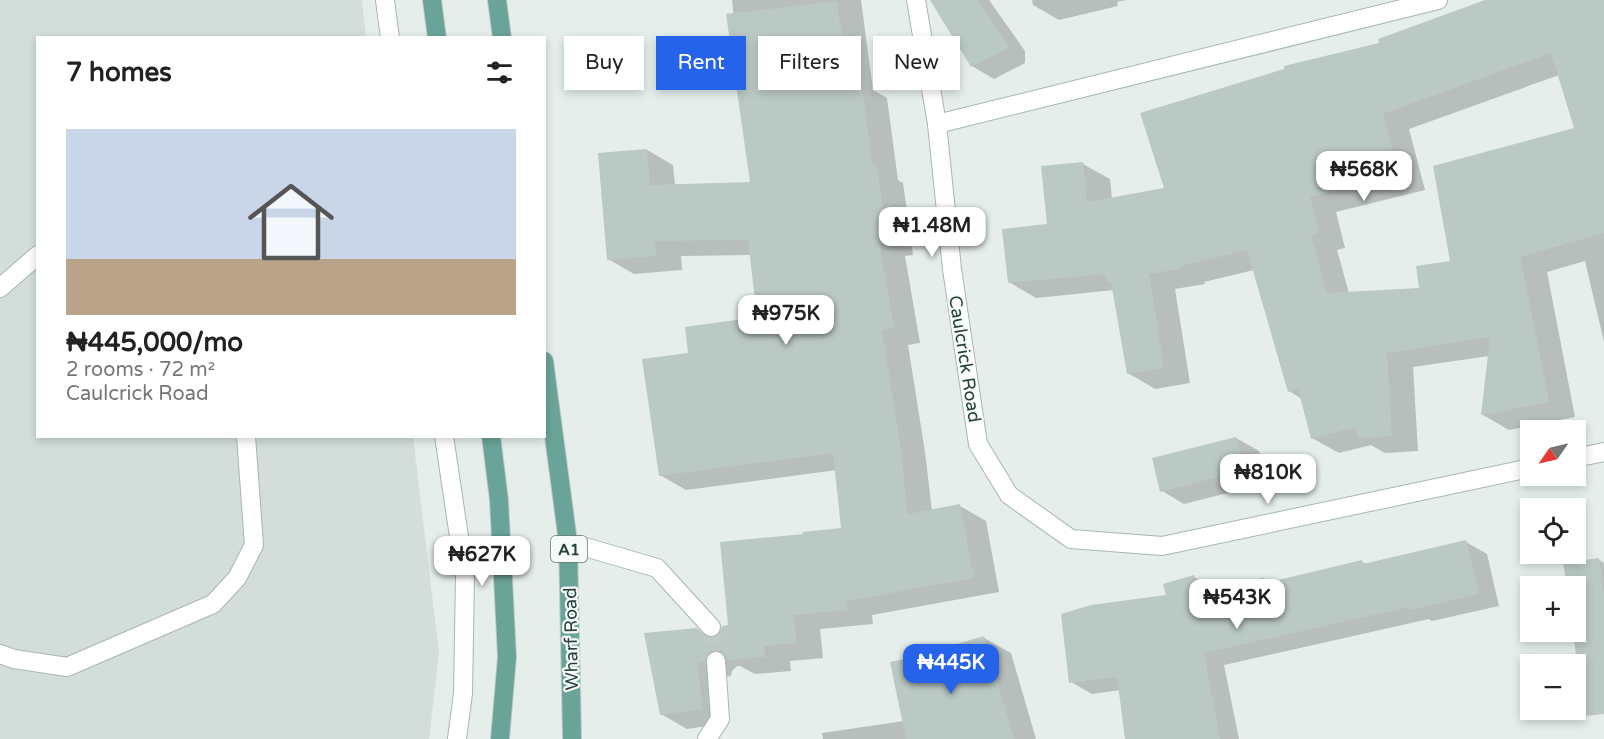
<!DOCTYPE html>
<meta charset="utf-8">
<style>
body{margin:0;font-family:"Varela Round",sans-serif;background:#f2f2f2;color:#222;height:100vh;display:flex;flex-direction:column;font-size:22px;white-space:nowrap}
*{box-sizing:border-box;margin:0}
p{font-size:20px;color:#767676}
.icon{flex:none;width:33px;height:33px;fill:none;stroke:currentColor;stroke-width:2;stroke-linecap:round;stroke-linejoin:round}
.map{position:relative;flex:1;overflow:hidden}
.drawer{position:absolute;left:36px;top:36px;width:510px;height:402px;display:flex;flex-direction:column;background:#fff;border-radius:0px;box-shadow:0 3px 9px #0003}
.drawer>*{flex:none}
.banner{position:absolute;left:564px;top:36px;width:570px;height:54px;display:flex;gap:12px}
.needle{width:39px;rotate:236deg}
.tools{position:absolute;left:1520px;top:420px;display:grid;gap:12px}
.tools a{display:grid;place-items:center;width:66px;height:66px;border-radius:0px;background:#fff;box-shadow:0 3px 9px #0003;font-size:30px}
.price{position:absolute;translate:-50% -51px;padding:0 14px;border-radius:12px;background:#fff;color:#222;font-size:20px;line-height:39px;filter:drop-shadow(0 2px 3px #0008)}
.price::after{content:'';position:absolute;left:50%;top:36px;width:18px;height:14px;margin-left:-9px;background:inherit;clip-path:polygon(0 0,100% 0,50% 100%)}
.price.current{background:#2563eb;color:#fff}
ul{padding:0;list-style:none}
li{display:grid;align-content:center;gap:12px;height:318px;padding:0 30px}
li span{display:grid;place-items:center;height:186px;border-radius:0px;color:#555}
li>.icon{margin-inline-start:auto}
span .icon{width:108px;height:108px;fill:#fffc;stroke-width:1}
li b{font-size:26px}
h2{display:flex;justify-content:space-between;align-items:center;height:72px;padding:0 30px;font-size:26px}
.chip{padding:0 21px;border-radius:0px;background:#fff;box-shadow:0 3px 9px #0003;font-size:21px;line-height:54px}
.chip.current{background:#2563eb;color:#fff}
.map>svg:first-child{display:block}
.built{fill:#d3deda}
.shadow{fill:#0003;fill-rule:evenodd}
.building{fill:#bac9c4;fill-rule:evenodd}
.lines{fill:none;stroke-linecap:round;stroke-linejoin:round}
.minor-tunnel{stroke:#becbc8;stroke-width:18;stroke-dasharray:18 9;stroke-linecap:butt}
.minor-casing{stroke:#a7b7b3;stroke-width:20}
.major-casing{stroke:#c2cac8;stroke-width:20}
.minor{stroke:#fff;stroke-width:18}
.major{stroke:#6aa498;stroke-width:18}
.labels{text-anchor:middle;stroke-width:4.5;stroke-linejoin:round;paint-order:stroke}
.shield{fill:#f6fbf9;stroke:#637974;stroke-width:1.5}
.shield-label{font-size:16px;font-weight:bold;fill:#24413b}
.street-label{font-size:18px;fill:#24413b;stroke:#f6fbf9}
</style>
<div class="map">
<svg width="1604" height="739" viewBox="0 0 1604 739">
<rect width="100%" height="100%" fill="#e5eeeb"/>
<path class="built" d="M0,0H362L366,37L38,38V436L413,437L439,652L429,739H0Z"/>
<g class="shadow">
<path d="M732,0H861L873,90L887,98L898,180L903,183L913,255L905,256L920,343L908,345L925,452L932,511L960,506L986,521L999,592L872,615L873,624L820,629L823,658L790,661L791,671L755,674L740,666H737L732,671L731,676L723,677L728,723L687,729L661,714L696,630L713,639L730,627L805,536L843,529L837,470L686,490L660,475L690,355L759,318L751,255L681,256L682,270L634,274L608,259L647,150L673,165L675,185L752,184Z"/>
<path d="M932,0H989L1025,51V63L994,79L972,66Z"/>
<path d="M1032,0H1126L1117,2L1118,6L1059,20L1033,5Z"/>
<path d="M1490,0H1604V342L1585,261L1547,272L1575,417L1509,430L1483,415L1489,356L1413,367L1418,451L1385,453L1371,445L1339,453L1312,438L1302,399L1289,391L1254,270L1204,282L1205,284L1175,289L1190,383L1155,389L1128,373L1114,290L1036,298L1009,282L1049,226L1083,164L1110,179L1112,199L1165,189L1381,44ZM1559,75L1575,129L1451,262L1421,289L1349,293L1337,250L1345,248L1336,212L1425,190L1409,129Z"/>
<path d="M1236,438L1259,451L1267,483L1184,504L1162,491Z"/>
<path d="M1466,542L1487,554L1499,606L1432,621L1429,619L1224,665L1239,739H1127L1120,690L1092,694L1071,682L1167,597L1194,577L1216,589L1264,579L1271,583L1362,562L1367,565Z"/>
<path d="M1599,560L1604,563V692L1580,679L1574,632L1575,586H1568L1565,564Z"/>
<path d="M984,638L1011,653L1036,739H823L822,733L904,721L943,654Z"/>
</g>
<g class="building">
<path d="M930,0H977L1010,47L971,67Z"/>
<path d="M1485,0H1604V233L1520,257L1549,402L1481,415L1490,337L1387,353L1392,436L1357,438L1356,427L1311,439L1298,389L1288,392L1247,250L1178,267L1179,269L1149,274L1164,368L1127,374L1111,282H1107L1105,274L1008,283L1002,229L1047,224L1041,166L1083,162L1087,202L1164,188L1140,113L1284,69V66L1379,43L1378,39ZM1551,53L1574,128L1433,166L1450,261L1416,266L1419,288L1327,293L1311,235L1319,233L1310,197L1399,175L1383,114Z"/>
<path d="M837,1L848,83L861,81L873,167L877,166L888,241L879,242L894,328L882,330L899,436L908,514L960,504L974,578L846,601L847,610L794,615L797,643L764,646L765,657L727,660L725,654L720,651H710L706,656L705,662H698L702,709L660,715L644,633L697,628L707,637L713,638L719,635L722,626L728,625L720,542L803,534V532L841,528L833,453L659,476L642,359L688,353L685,327L757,317L748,240L655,241L657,256L607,260L598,153L647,149L650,185L750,182L726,14Z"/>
<path d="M1236,437L1245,470L1160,492L1152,458Z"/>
<path d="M1466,540L1479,594L1410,610L1409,607L1204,653L1220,739H1125L1117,677L1069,683L1061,614L1091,605L1166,595L1163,584L1194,575L1198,592L1264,578L1266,583L1362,560L1363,564Z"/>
<path d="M1599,558L1604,593V714L1584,716L1573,632H1575V586H1567L1563,563Z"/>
<path d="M984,636L1014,739H906L890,662L941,652L940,649Z"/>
</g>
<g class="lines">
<path class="minor-tunnel" d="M711,627L716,661"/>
<g class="minor-casing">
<g id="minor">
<path d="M385,0L390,38"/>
<path d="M916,0L937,124L952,269L978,444L1009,495L1071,539L1162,546L1530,468"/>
<path d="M937,124L1438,0"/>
<path d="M0,288L38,255"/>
<path d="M444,436L465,577L463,693L457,739"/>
<path d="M1575,458L1604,452"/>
<path d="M568,542L657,568L711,627"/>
<path d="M0,654L14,659L67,667L213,604L237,578L254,545L246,436"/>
<path d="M707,739L720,719L716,661"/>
</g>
</g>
<g class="major-casing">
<g id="major">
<path d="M432,0L437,38"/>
<path d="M497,0L502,38"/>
<path d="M544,361L568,542L572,739"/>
<path d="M491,436L499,500L507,657L500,739"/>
</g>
</g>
<use href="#minor" class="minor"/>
<use href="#major" class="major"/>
</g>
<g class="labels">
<rect class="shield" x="551" y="536" width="36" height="26" rx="4.5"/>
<g class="shield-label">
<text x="569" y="555">A1</text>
</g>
<g class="street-label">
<text transform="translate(965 359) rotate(81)" y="6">Caulcrick Road</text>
<text transform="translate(571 639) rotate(-91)" y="6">Wharf Road</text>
</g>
</g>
</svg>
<div class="tools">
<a><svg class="needle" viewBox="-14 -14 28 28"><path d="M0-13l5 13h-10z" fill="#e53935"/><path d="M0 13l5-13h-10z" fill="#767676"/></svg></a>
<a><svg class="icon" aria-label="locate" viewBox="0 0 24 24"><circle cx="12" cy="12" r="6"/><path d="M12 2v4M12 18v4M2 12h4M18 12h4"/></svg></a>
<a>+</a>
<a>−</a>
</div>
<b class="price" style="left:1364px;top:202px">₦568K</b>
<b class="price" style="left:932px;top:258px">₦1.48M</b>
<b class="price" style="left:786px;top:346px">₦975K</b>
<b class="price" style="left:1268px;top:505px">₦810K</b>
<b class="price" style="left:482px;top:587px">₦627K</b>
<b class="price" style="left:1237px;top:630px">₦543K</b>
<b class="price current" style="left:951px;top:695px">₦445K</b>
<div class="banner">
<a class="chip">Buy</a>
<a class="chip current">Rent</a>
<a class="chip">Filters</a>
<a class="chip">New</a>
</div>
<section class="drawer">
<h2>7 homes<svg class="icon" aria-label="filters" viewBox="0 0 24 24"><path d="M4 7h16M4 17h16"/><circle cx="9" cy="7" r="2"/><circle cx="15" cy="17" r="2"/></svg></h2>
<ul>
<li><span style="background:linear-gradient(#c9d6e8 70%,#b9a48a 0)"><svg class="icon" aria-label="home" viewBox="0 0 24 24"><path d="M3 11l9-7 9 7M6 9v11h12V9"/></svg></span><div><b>₦445,000/mo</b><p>2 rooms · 72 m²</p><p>Caulcrick Road</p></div></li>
</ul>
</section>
</div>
